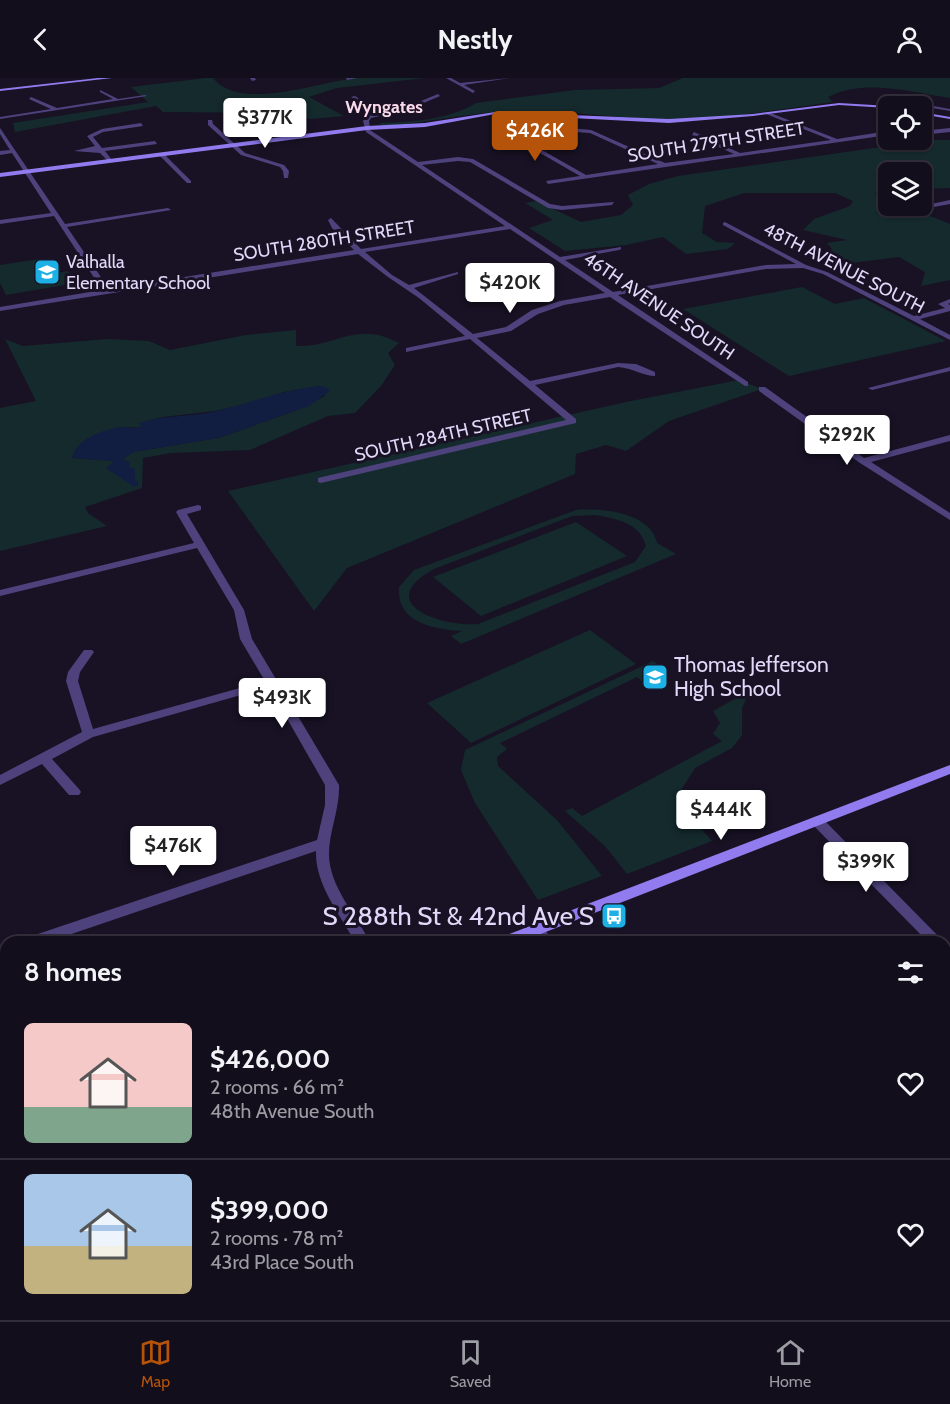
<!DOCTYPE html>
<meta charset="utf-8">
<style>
body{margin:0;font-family:Cabin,sans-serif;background:#1b1724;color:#f1f3f6;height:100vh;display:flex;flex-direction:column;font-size:22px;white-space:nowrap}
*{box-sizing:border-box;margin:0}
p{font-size:20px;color:#9c9ca3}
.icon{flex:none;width:33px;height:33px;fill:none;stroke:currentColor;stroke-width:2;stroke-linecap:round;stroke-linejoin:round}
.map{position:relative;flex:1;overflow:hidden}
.panel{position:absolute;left:0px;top:858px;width:951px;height:384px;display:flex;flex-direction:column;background:#120e1b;border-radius:18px 18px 0 0;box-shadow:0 2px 4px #0004,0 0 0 2px #312e3a}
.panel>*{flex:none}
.buttons{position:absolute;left:878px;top:18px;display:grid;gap:12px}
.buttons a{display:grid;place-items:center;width:54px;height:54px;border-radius:9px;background:#120e1b;box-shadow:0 2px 4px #0004,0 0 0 2px #312e3a;font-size:30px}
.price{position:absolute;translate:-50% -51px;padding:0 14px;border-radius:6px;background:#fff;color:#222;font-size:20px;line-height:39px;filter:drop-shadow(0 2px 3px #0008)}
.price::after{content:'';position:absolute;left:50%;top:36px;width:18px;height:14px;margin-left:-9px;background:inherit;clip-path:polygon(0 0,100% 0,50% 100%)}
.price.active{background:#b45309;color:#fff}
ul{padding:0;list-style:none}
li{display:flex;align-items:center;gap:18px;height:150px;padding:0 24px}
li+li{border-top:2px solid #312e3a}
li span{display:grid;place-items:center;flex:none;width:168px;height:120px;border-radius:9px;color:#555}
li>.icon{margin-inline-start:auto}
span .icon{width:72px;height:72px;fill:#fffc;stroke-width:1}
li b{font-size:26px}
h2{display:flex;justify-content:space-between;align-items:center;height:72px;padding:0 24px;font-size:26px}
header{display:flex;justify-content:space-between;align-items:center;height:78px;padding:0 24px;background:#120e1b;font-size:27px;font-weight:800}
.tabs{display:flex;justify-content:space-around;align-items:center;height:84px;border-top:2px solid #312e3a;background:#120e1b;font-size:16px;color:#9c9ca3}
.tabs a{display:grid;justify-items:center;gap:3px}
.tabs .active{color:#b45309}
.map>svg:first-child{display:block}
.green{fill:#152a2d;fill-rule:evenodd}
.water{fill:#121d42}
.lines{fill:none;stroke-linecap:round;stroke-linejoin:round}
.street{fill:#4e427d;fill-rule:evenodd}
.secondary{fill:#917cef;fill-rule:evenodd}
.labels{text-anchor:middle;stroke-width:6;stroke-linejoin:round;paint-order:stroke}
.far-neighbourhood-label{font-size:18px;font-weight:bold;fill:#fbdbea;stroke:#181224}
.far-street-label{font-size:18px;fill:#e2d9fa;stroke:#181224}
.far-poi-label{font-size:18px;fill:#e2d9fa;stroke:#181224;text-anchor:start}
.poi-label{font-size:21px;fill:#e2d9fa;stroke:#181224;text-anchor:start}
.near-poi-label{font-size:26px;fill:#e2d9fa;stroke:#181224;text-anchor:end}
</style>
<header><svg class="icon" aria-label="back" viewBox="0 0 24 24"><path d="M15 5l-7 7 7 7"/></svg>Nestly<svg class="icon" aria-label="person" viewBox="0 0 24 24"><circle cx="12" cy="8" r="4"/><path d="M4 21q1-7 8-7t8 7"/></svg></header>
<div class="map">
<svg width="950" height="1242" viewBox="0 0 950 1242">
<rect width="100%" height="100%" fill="#181224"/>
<g class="green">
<path d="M206,0H213C239,34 320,4 355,0C378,0 402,0 425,0L337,10L309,19L344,38L311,41L285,35L163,34L156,28L15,54L13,45L148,24L131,9Z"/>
<path d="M683,0H950V20C912,14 863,0 828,19L833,24C779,31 724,42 669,41C613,41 556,30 500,34C460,36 421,46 381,48L380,45C412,44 448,42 476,25L575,12L659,10Z"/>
<path d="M930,62H950V110L921,111V94H888V112L874,115L888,121V128H905L950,146V202L921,208L925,194L899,179L843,186L815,181L832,171L827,165L847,162L803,152L814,141L850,128L853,123L835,115H744L705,128L702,155L717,164L735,165L728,171L686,176L663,159L626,167L565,173L529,150L553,142L525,125L536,123L581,144L621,137L633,127L628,117L649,106L678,98Z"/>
<path d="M39,181L49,196L68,193L72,199L77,198L82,204L6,217L0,205V187Z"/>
<path d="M802,209L835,226L864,220L946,263L789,298L683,231Z"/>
<path d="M296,252V268C338,269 355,242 399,265L388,275L395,287L381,308L355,335L328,338L250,372L171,375L143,380L142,410L85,429L88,435L107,448L0,473V330L36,323L5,261L23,268L108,261L149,263L170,272L246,257ZM321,308L325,318L292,334L218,360L133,374L123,381L128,389L135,391V400L107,390L115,383L72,380C78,360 104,352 124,349C130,349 136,350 143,349L140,345L163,339L215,333L265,322L284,314Z"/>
<path d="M739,302L762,311L669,343L626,373L606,367L576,376L575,396L347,490L314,533L228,413L626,324Z"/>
<path d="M576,432C601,430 651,434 657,465L676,476L461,566L451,558L462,553C434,551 396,545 399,509L414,492ZM596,437C617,441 640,445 646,468L635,484L478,546C440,549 372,525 434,491L572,438Z"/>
<path d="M576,444L627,478L481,538L433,499Z"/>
<path d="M590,552L636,586L471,665L427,625Z"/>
<path d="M653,583L665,591L642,603L637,599L500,665L507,671L497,679L498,688L557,742L602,798L538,822L475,725L461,692L465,672Z"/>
<path d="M742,617L747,619L742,630V657L732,670L695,690L681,712L693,742L712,763L627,796L605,768L565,733L572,730L582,738L722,663L713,656L720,645L713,633Z"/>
</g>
<path class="water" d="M321,308L331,312L309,328L218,360L133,374L123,381L130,385L129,389L135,391V400L139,407L134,409L106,390L114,383L72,380C78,360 103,351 123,349C130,349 135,351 142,349L139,345C165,337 192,339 217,333C252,324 287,311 321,308Z"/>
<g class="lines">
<g class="street">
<path d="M250,0H255L256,2L252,3Z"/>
<path d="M346,0H357L347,2Z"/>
<path d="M446,0H451L460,5L510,0L464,7L475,13L473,15Z"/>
<path d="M100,12L118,21L145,17L147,18L0,41V39L51,31L29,21L31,19L57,30L113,21L100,14Z"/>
<path d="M438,16L440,18L407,32L371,40L369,43L370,52L418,84L458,79L473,81L550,126L562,128L614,124L612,127L562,132L548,130L470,84L458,83L422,87L560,179L621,169V171L619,172L565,182L613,214L766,187L796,186L723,147V145L725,144L806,187L827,194L914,238L945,230L938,226L950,221V225L948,226L950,227V233L920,241L950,257V262L823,196L803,190L766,191L618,217L748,304V308H745L610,219L564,227L538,236L511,253L477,260L530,303L618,285L636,286L655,294V298C644,298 632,290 618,289L535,307L576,341V345L321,405L318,404V400L566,342L470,261L406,274V270L465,258L419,220L388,199L358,176L0,233V229L102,212L54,138L0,146V142L51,135L12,75L0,77V73L10,72L0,56V50L65,146L168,130L171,132L67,149L109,211L354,172L332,150L328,142L331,140L361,171L505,148L366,54L363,43L367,38L376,36L351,19L355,18L381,35L404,30ZM510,151L605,215L560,223L532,232L506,249L473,256L414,210L458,196V194L409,207L392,197L365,174Z"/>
<path d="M888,20L950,31V33L886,22Z"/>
<path d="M768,34L837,61L888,53V57L548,106L546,103L580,98L493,48L498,47L513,55L560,49L591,52L665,85L734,76L692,57L694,54L740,75L831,62L766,36ZM560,53L590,55L658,86L586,97L517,58Z"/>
<path d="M208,42H212L213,46L223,55L273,49L276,47L275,43H279L282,47L276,51L226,58L245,75L284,87L289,93L288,100H284L283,93L280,89L241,77L208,47Z"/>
<path d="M141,45L143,48L103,54L93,59L102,70L155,63L157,66L105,73L112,82L109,84L100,75L74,73L95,68L87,58L102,51Z"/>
<path d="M950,50V54L921,57V53Z"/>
<path d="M159,75H163L191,103V105H187L159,77Z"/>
<path d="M950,122V126L906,134L903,132Z"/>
<path d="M950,289V293L872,312L868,310Z"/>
<path d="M759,309H765L864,380L950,357V363L871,384L950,435V442L860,385L759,313Z"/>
<path d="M198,427L201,428V432L187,436L244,532L252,561L339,707C340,731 329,753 329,776C329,808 356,837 370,864H355C340,836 315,807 316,773L48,864H24L26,860L317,762L325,727V707L269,609L93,659L52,681L79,711L81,714L79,717H69L42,686L0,707V697L82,654L66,603L68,594L84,572H92L94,574L80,594L78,603L93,651L265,603L240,561L234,532L197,470L0,518V512L194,465L176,434L178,432Z"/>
<path d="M817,738L822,740L944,864H928L812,746L810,743L812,740Z"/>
<path d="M537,845L542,847L553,864H538L530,851L532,847Z"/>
<path d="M945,866L950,868V883L945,881Z"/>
<path d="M6,867V879L0,881V869Z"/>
<path d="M300,1236H320L322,1242H302Z"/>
<path d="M547,1236H567L570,1242H550Z"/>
<path d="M781,1236H802L805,1242H784Z"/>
</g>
<g class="secondary">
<path d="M98,0H112L0,13V11Z"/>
<path d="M839,25L890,28L888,30L839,27L753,38L669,45L495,36L425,49L367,52L0,99V95L367,48L425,45L495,34L669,41L753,36Z"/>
<path d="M921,34L950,39V41L921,36Z"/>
<path d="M950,687V696L520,864H497L499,860Z"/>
<path d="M6,1051V1067L0,1069V1053Z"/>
</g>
</g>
<defs>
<g id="school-square" transform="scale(1.35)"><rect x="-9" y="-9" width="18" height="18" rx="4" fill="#1cb0e4" stroke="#181224"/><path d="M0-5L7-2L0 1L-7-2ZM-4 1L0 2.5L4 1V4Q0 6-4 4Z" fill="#fff"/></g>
<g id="bus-square" transform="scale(1.35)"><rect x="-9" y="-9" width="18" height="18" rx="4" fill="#1cb0e4" stroke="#181224"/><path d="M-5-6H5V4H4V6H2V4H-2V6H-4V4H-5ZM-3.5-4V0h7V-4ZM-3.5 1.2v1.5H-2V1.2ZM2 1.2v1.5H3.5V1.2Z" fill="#fff"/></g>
</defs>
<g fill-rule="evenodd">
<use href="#school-square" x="47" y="194"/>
<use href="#school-square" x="655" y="599"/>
<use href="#bus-square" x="614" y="838"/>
</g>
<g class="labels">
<g class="far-neighbourhood-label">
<text x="384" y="35">Wyngates</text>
</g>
<g class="far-street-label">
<text transform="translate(716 64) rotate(-9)" y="6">SOUTH 279TH STREET</text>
<text transform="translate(324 163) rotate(-9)" y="6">SOUTH 280TH STREET</text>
<text transform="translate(844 190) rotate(27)" y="6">48TH AVENUE SOUTH</text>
<text transform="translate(659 228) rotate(34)" y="6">46TH AVENUE SOUTH</text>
<text transform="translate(443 357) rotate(-13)" y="6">SOUTH 284TH STREET</text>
</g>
<g class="far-poi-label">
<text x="66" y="190">Valhalla<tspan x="66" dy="21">Elementary School</tspan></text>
</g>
<g class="poi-label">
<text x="674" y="594">Thomas Jefferson<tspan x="674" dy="24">High School</tspan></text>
</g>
<g class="near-poi-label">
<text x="594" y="847">S 288th St &amp; 42nd Ave S</text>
</g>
</g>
</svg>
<div class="buttons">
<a><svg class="icon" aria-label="locate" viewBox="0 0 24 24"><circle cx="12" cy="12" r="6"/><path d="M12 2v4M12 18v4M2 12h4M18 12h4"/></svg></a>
<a><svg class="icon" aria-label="layers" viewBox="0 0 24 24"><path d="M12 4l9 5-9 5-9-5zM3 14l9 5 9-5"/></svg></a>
</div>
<b class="price" style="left:265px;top:71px">$377K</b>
<b class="price active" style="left:535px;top:84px">$426K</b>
<b class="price" style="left:510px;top:236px">$420K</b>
<b class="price" style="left:847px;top:388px">$292K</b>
<b class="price" style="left:282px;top:651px">$493K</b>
<b class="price" style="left:721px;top:763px">$444K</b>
<b class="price" style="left:173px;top:799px">$476K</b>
<b class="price" style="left:866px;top:815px">$399K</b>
<section class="panel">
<h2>8 homes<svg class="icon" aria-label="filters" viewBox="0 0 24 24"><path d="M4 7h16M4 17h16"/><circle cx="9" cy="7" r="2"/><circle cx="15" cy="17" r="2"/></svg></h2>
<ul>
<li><span style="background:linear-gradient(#f6c9c9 70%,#7fa58c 0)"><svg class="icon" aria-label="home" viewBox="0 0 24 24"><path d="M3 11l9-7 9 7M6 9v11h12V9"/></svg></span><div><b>$426,000</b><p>2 rooms · 66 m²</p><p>48th Avenue South</p></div><svg class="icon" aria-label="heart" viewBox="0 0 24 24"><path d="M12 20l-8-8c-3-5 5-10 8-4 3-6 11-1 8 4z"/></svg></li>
<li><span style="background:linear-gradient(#a9c7e8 60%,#c2b280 0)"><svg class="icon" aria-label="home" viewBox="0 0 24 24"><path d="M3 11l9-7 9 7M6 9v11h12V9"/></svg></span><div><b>$399,000</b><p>2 rooms · 78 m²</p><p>43rd Place South</p></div><svg class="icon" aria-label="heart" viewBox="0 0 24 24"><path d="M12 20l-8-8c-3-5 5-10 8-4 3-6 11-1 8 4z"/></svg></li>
</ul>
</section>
</div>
<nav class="tabs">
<a class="active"><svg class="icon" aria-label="map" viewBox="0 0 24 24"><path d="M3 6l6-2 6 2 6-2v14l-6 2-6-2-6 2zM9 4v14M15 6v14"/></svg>Map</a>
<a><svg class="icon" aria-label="saved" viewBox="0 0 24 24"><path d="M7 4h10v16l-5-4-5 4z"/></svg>Saved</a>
<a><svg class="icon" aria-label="home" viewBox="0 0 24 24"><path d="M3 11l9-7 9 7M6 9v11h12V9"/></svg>Home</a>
</nav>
